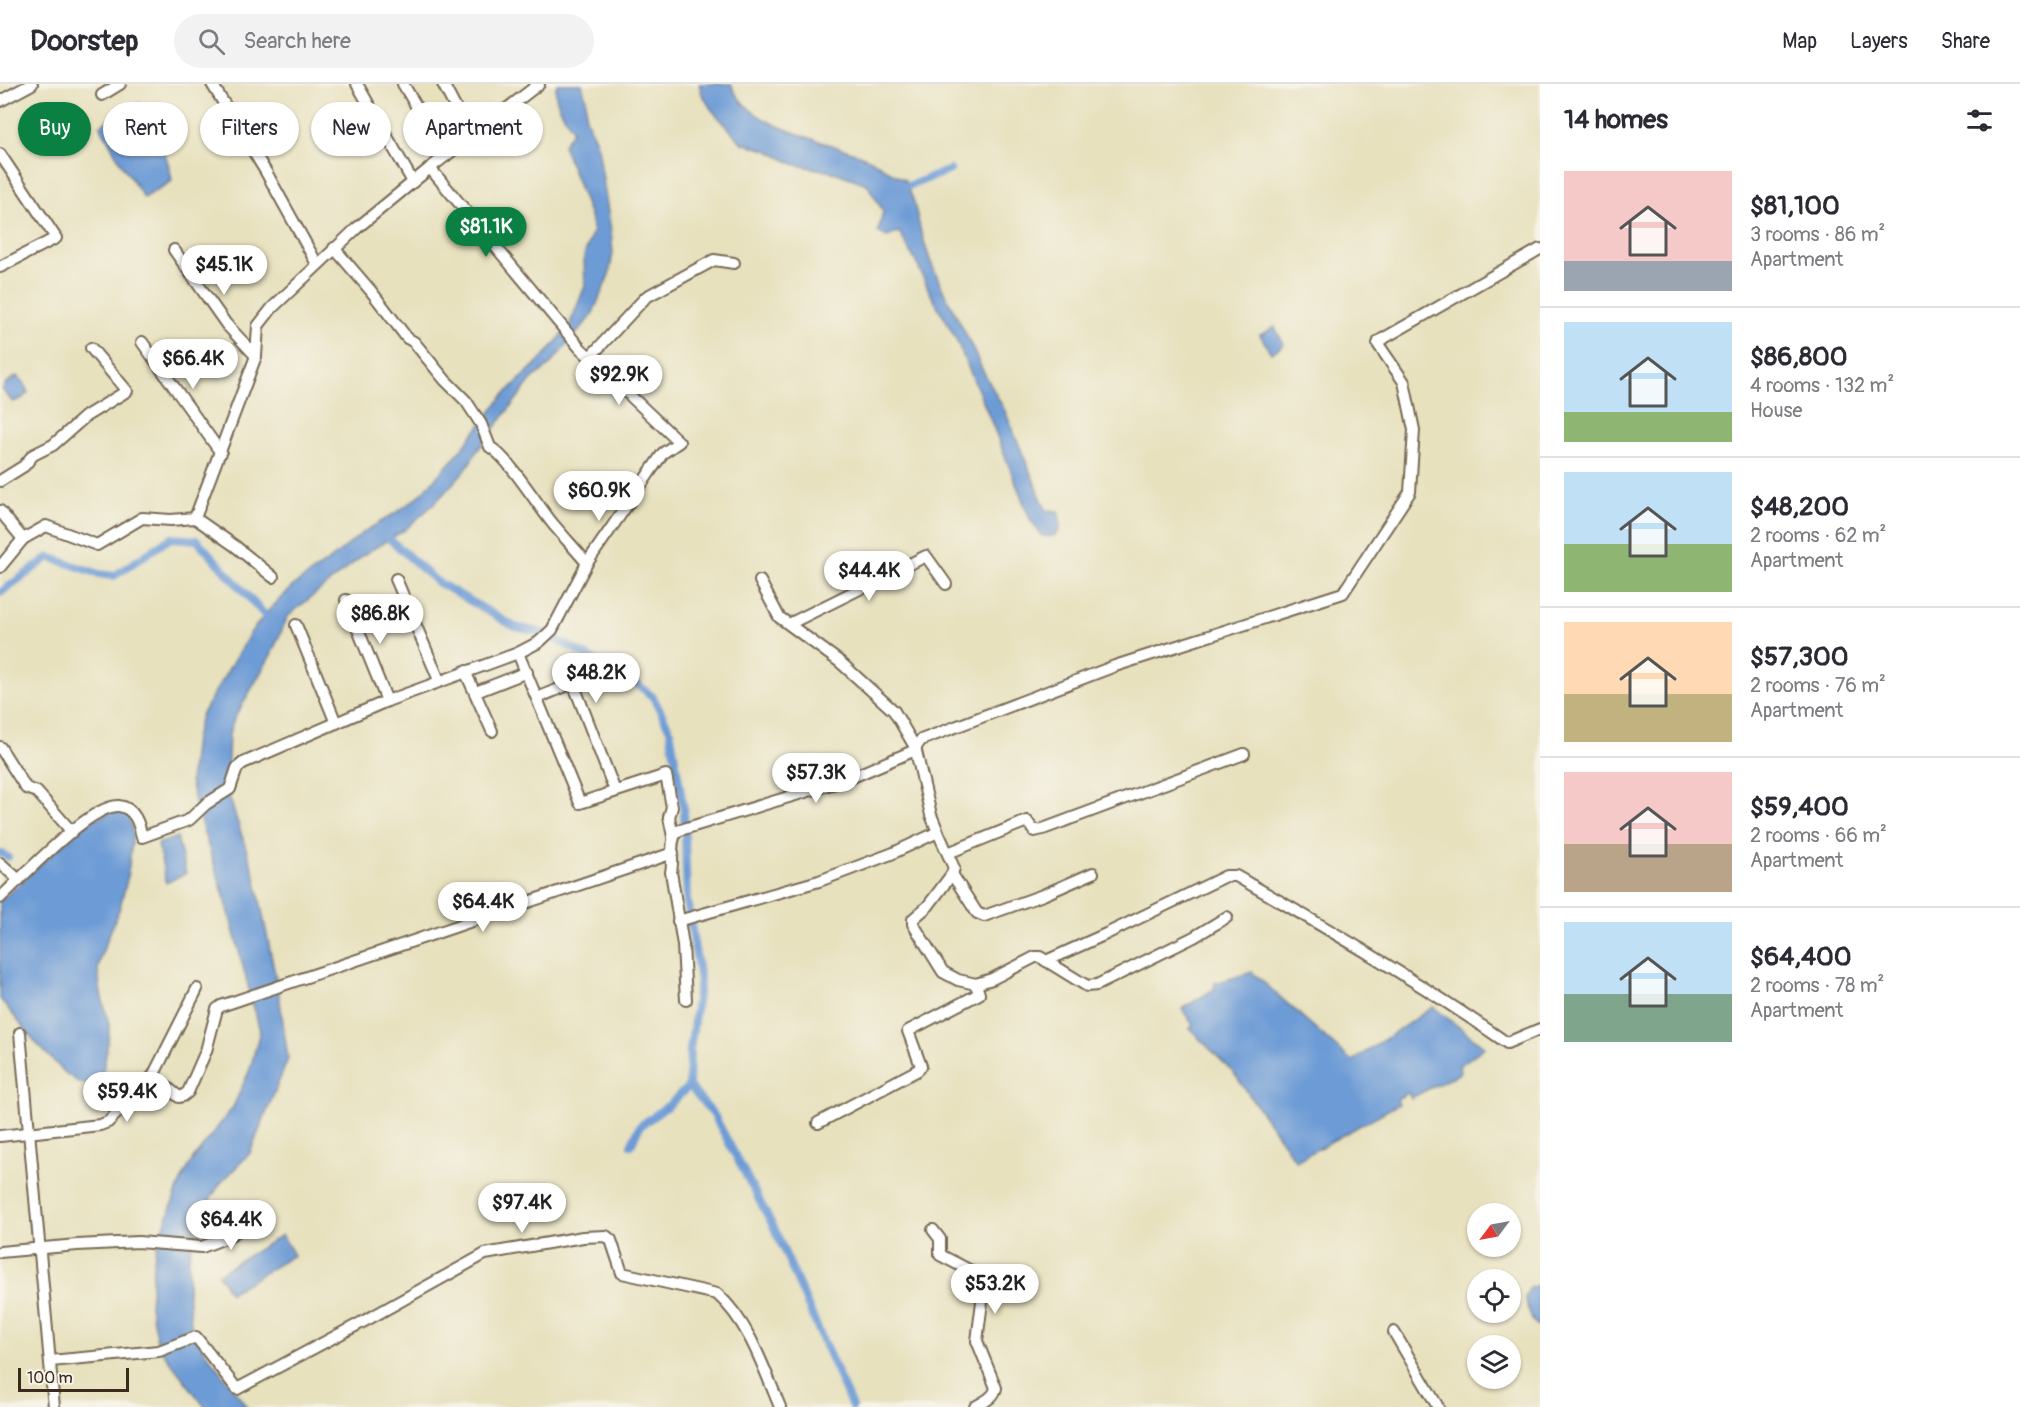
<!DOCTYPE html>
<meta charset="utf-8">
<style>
body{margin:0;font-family:Pangolin,sans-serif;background:#f2f2f3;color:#2b2b33;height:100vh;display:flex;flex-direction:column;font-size:22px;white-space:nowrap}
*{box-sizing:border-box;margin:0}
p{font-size:20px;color:#7c7c81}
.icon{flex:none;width:33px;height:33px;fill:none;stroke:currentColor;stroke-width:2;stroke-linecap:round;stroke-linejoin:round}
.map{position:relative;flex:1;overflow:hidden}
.panel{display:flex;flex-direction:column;background:#fff;width:480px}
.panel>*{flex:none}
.hud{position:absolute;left:18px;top:18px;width:570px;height:54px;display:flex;gap:12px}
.needle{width:39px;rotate:238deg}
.tools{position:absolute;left:1467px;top:1119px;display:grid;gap:12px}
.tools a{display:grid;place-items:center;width:54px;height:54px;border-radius:50%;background:#fff;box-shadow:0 2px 4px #0004;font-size:30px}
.scale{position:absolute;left:18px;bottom:15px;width:111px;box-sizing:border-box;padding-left:6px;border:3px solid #3b2a1e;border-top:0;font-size:16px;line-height:21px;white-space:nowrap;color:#3b2a1e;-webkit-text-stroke:4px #f7f3e8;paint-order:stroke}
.price{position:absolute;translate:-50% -51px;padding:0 14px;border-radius:21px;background:#fff;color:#222;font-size:20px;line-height:39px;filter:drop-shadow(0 2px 3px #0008)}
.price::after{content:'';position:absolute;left:50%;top:36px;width:18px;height:14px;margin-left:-9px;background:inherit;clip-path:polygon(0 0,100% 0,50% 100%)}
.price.on{background:#0b8043;color:#fff}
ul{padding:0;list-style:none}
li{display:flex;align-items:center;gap:18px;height:150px;padding:0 24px}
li+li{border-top:2px solid #e1e1e2}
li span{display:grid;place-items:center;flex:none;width:168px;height:120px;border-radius:0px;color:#555}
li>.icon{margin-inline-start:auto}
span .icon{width:72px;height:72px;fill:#fffc;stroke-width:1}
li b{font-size:26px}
h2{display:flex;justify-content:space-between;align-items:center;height:72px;padding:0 24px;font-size:26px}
.pill{padding:0 21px;border-radius:27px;background:#fff;box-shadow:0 2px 4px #0004;font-size:21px;line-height:54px}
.pill.on{background:#0b8043;color:#fff}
header{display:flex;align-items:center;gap:36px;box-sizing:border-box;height:84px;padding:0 30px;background:#fff;border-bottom:2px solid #e1e1e2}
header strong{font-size:28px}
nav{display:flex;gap:33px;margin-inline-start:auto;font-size:21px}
.search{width:420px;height:54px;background:#f2f2f3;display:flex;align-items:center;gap:15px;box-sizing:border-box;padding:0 21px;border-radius:33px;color:#7c7c81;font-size:22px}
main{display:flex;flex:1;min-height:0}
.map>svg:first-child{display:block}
.water{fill:#6d9bd6;stroke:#54627a;stroke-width:1.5}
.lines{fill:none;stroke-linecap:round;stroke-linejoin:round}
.canal{stroke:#6d9bd6;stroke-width:8}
.minor-casing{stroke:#776a56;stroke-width:14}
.minor{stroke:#fff;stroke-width:10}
</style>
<header>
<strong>Doorstep</strong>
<div class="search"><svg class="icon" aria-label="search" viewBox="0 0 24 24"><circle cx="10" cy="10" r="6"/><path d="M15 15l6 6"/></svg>Search here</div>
<nav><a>Map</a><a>Layers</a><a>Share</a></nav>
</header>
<main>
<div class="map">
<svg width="1540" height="1323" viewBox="0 0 1540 1323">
<rect width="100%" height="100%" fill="#f7f3e8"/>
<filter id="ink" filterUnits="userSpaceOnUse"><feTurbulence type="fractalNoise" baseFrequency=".0167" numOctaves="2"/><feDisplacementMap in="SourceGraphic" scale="12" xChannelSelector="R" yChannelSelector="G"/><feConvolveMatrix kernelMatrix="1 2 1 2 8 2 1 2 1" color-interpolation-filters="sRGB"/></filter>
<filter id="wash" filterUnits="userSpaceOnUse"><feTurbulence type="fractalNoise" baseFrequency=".008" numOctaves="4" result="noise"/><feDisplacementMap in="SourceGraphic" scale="24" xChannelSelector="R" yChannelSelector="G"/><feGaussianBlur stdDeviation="1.35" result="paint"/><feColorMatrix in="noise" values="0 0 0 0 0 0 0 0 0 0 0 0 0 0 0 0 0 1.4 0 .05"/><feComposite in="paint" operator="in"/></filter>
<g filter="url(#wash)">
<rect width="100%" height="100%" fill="#e7e1be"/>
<g class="water">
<path d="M557,0H582L586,15V34L598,63L611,147L613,169L609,191L592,231L549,282L532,295L477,367L466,385L436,418L405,446L366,469L288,532L271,571L234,635L229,650L227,698L229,712L255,792L279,910L288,975L250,1069L220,1100L198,1134L189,1172L188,1208L192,1250L247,1323H205L158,1262L150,1222L153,1181L156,1164L180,1099L193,1075L233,1023L250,985L260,947L226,818L199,733L190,697L195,654L201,631L251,548L269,526L293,502L332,474L365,447L397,428L419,412L455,373L503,312L548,268L569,242L585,202L584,172L593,146L590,132L563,61L573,46C565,33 551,15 557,0Z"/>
<path d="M699,0H731C749,47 828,55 869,75C881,81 891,90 904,95L913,115L921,148L930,176L943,206L966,250L982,285L1005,327L1046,426L1058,427C1063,443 1061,455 1042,452L1030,435L987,327L955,253L930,209L918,182L899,148L887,153L878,148L883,127L867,100L837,89L793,80L769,67L742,59L711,25L702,10Z"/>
<path d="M140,19C154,44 168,69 172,97L144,114L122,81L100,42L118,29Z"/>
<path d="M1275,243L1284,261L1271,269L1260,251Z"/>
<path d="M17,292L24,299L28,309L21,315L13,318L2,306L6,299Z"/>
<path d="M116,725L129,730L133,750L127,796L120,823L100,874L98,886L101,910L109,940V951L104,982L100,997L96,1000L88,1001L78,998L65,989L37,960L0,915V817L87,739Z"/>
<path d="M177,753L186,789L166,799L158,760Z"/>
<path d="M1252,888L1352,977L1433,923L1485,963L1459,982L1460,989L1411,1014L1408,1009L1397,1015L1399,1020L1296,1077L1233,988L1190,945L1193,941L1182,925L1214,905L1215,899Z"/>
<path d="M282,1151L294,1171L230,1209L218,1190Z"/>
<path d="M1540,1201V1243C1529,1238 1528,1224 1525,1213L1530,1203Z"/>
</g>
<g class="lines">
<g class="canal">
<path d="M898,104L911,101L950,86"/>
<path d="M384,450L436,497L515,543L544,549L632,596L653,613L670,646L684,726L687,816L700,896L690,966L689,1002L714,1031L775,1146L852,1323"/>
<path d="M0,509L49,473L99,490L114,492L171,454L197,456L271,538"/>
<path d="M0,769L8,773"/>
<path d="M631,1061L640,1042L669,1021L689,1002"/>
</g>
</g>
</g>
<g filter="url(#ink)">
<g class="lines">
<g class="minor-casing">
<g id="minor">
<path d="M212,0L266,88L317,180"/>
<path d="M357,0L413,98"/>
<path d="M403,0L446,72"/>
<path d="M443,0L470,52"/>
<path d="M102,11L120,0"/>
<path d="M0,17L32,0"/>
<path d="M0,70L56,154L0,183"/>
<path d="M334,164L371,207L407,254L414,258L445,296L466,317L481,340L490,363C508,373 538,422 553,440C564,453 576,466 587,479"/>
<path d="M174,166L226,240L256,272"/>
<path d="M142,258L221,369"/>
<path d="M590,273L646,213L714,176L734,179"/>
<path d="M0,397L24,382L33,371L53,361L86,332L127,307L91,264"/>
<path d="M0,427L23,455"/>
<path d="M195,434L235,462L273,493"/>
<path d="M0,483L23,455L46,442L97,461L142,434L171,436L195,434L256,272L258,242L272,224L357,144L430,84L539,0"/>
<path d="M396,495L439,596"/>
<path d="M346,516L387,617"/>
<path d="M789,540L926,472L946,500"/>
<path d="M296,541L336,639"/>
<path d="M518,569L580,719L666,691L672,723L669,733L673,753"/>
<path d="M465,587L492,647"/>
<path d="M476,608L527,588"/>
<path d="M537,614L573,599L615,707"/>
<path d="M0,663L26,704L37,708L72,748"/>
<path d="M938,748L954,784L952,790L928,822L913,835V840L943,888L958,896L976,900L992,895L1035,873H1040L1087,902L1097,901L1194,853L1227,833"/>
<path d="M948,769L1027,737L1034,747L1043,745L1244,670"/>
<path d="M0,779L19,796"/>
<path d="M952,790L977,829L984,832L1043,811L1093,789"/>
<path d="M0,814C22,794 90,720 119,722C135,724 139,740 142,753L189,736L206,720L230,705L237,684L243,679L387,617L518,569L539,558L552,546L587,479L663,369L679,358L580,264L430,84"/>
<path d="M678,837L819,797L891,770L938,748L931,731L915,663L894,627L840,578L779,533L760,497"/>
<path d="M1046,877L1106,850L1226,792H1236C1328,845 1420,898 1507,959L1540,945"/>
<path d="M686,916L683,861L671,788C674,775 669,758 677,747L848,695L913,667L921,656L1115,582L1343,509L1410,408L1414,346L1404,298L1378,260L1379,257L1540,165"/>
<path d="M20,949L54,1323"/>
<path d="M153,992L179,1013L183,1012L188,1008L206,967L217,925L221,922L673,769"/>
<path d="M818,1039L918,986L921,982L908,947L979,910L976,900"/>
<path d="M0,1052L100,1041L108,1038L153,992L197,905"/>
<path d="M933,1146L940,1155V1171L971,1187L980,1199L983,1210L977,1257L996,1304C994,1314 983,1318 975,1323"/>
<path d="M0,1168L77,1161L138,1158L202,1163L225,1154L255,1137"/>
<path d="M1394,1248L1438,1323"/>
<path d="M50,1277L159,1267L196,1253L237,1305L370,1234L485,1170L583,1153L606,1152L611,1156L622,1189L717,1210C749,1238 764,1285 780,1323"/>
</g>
</g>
<use href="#minor" class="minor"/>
</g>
</g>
</svg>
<div class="tools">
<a><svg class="needle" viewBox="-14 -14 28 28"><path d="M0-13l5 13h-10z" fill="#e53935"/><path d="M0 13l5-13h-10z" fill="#7c7c81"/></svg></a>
<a><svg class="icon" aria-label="locate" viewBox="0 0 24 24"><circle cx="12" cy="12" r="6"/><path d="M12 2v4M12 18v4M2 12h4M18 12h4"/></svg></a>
<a><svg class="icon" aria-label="layers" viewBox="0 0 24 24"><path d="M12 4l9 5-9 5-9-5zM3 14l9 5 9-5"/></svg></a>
</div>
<div class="scale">100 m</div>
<b class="price on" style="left:486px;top:174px">$81.1K</b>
<b class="price" style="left:224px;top:212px">$45.1K</b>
<b class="price" style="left:193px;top:306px">$66.4K</b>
<b class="price" style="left:619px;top:322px">$92.9K</b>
<b class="price" style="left:599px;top:438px">$60.9K</b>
<b class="price" style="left:869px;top:518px">$44.4K</b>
<b class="price" style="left:380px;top:561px">$86.8K</b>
<b class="price" style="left:596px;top:620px">$48.2K</b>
<b class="price" style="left:816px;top:720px">$57.3K</b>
<b class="price" style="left:483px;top:849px">$64.4K</b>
<b class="price" style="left:127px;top:1039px">$59.4K</b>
<b class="price" style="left:522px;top:1150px">$97.4K</b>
<b class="price" style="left:231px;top:1167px">$64.4K</b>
<b class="price" style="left:995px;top:1231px">$53.2K</b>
<div class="hud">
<a class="pill on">Buy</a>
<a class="pill">Rent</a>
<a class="pill">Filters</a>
<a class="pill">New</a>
<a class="pill">Apartment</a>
</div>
</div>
<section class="panel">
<h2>14 homes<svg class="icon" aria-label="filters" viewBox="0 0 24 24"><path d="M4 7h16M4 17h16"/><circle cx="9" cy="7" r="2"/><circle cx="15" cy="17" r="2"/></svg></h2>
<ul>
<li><span style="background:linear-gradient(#f6c9c9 75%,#9aa5b1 0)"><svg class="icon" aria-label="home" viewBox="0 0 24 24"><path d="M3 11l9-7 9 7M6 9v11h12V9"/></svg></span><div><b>$81,100</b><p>3 rooms · 86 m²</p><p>Apartment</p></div></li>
<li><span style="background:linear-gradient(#bfe0f5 75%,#8fb573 0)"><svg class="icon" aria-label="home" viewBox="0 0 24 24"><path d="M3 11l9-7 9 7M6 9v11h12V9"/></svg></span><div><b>$86,800</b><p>4 rooms · 132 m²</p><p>House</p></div></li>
<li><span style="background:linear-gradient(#bfe0f5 60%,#8fb573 0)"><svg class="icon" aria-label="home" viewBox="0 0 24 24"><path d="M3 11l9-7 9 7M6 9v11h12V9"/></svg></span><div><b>$48,200</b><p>2 rooms · 62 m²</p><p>Apartment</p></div></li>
<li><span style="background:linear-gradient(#ffd9b3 60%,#c2b280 0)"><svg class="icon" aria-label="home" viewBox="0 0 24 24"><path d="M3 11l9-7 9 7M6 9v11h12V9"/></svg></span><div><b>$57,300</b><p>2 rooms · 76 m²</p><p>Apartment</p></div></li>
<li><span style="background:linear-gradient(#f6c9c9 60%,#b9a48a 0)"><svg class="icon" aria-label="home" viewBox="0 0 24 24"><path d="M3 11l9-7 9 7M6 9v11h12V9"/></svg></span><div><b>$59,400</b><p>2 rooms · 66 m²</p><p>Apartment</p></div></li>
<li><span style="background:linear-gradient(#bfe0f5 60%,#7fa58c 0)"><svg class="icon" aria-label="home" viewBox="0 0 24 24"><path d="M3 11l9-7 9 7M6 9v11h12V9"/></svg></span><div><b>$64,400</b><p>2 rooms · 78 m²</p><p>Apartment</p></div></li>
</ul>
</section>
</main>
